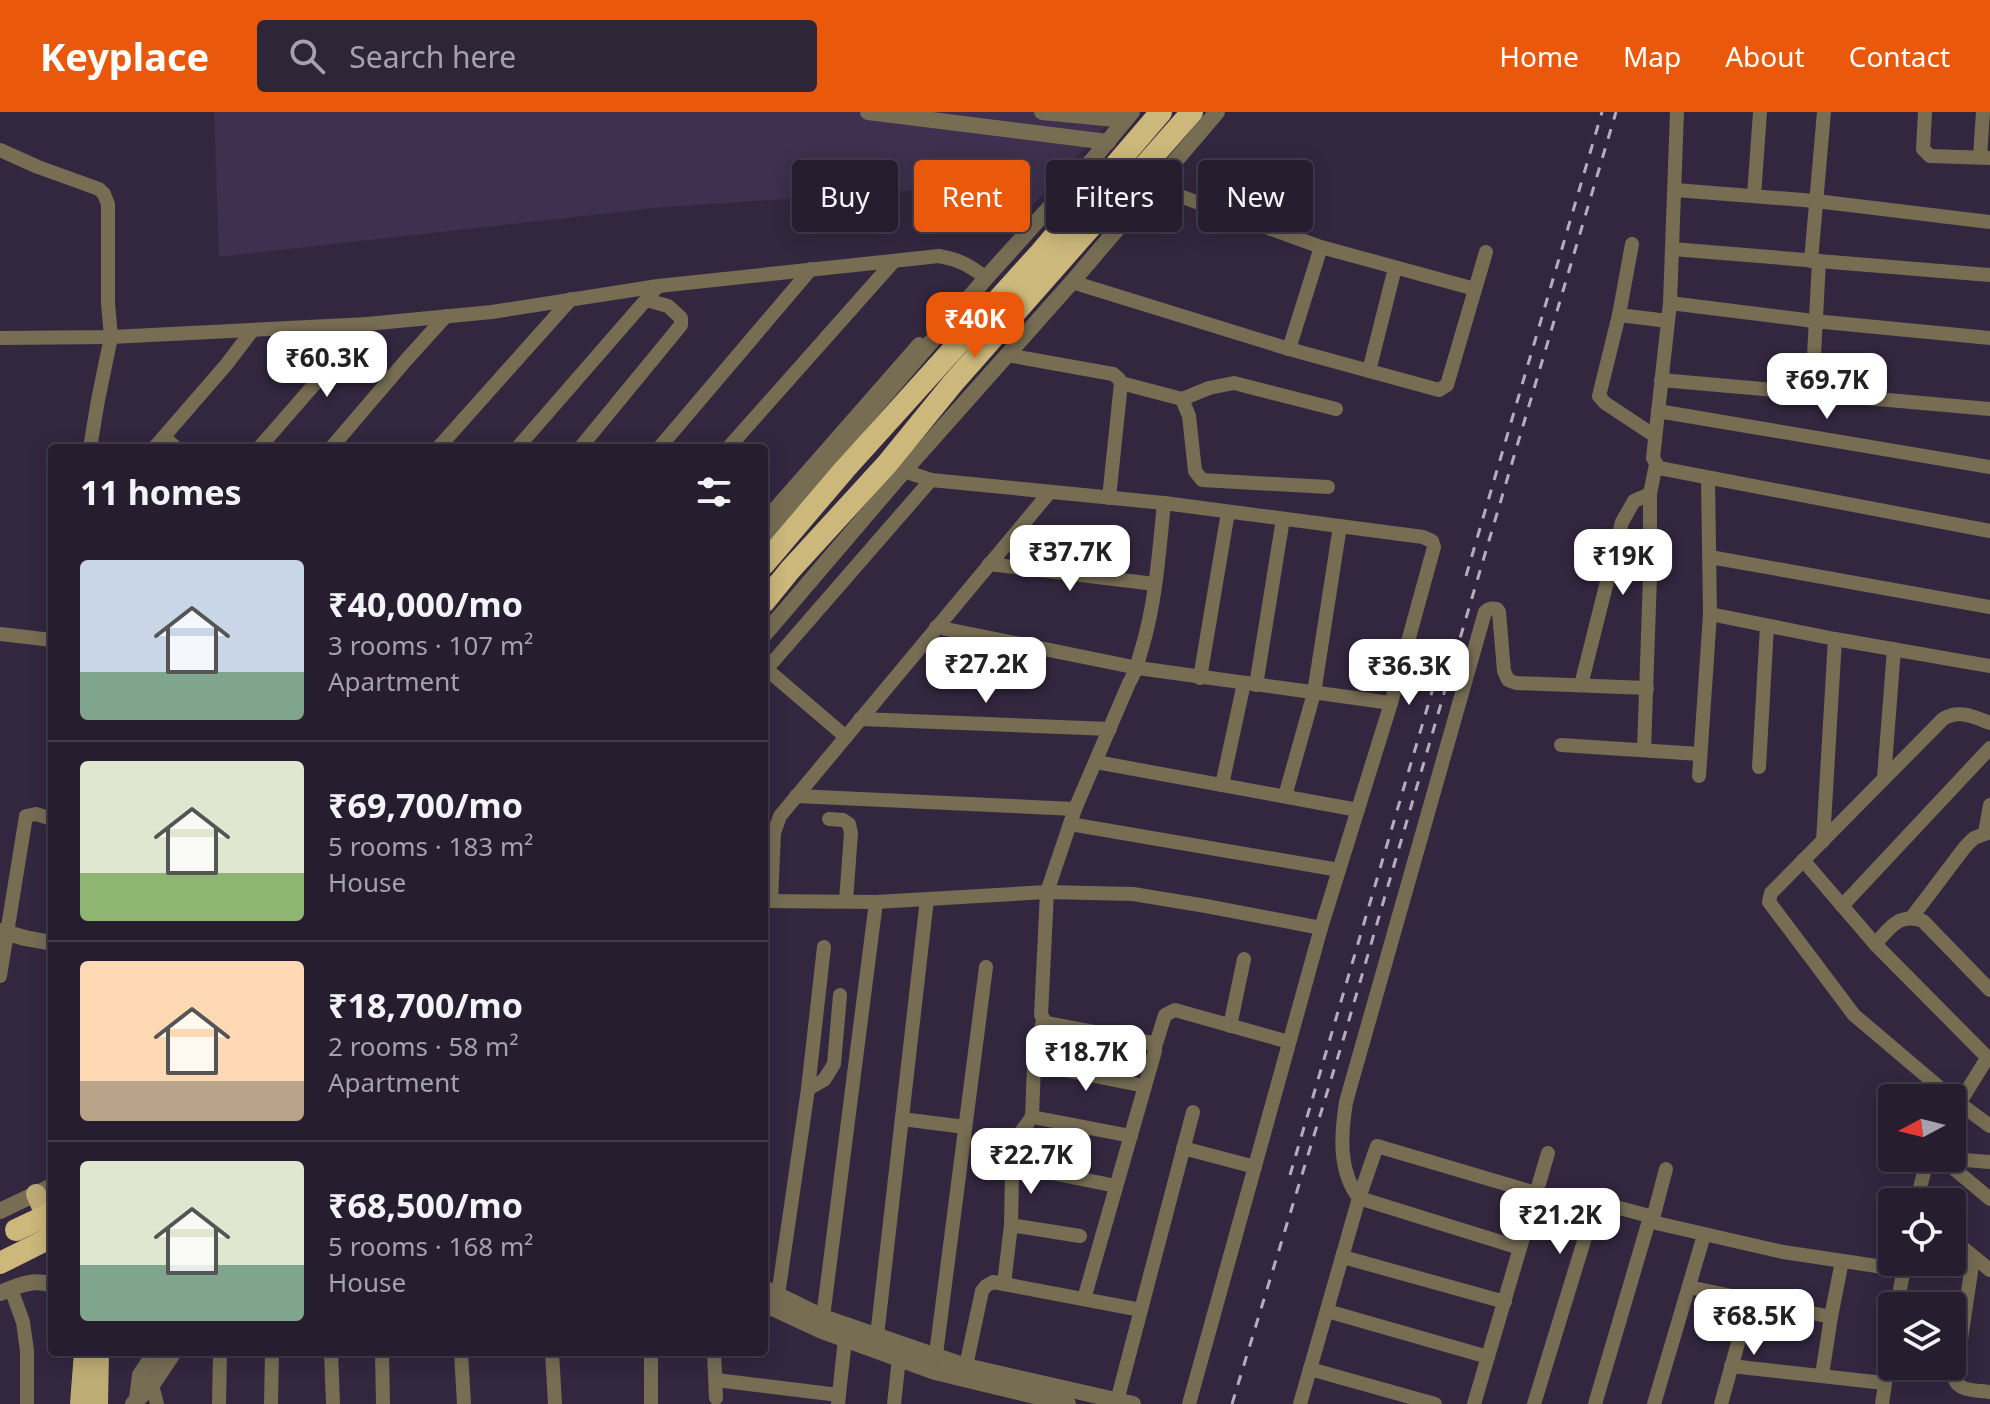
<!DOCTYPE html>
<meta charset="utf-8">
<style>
body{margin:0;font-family:"Noto Sans",sans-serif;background:#2e2637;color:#f1f3f6;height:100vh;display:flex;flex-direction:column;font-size:30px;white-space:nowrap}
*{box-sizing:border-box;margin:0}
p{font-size:26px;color:#a4a2aa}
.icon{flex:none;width:44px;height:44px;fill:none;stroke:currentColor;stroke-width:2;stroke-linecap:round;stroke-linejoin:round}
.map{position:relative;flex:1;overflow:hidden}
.sheet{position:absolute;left:48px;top:332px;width:720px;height:912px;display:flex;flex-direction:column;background:#261d2f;border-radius:8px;box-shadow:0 4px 20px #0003,0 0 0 2px #423b4b}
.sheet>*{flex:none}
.guide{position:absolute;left:792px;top:48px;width:760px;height:72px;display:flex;gap:16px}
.needle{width:52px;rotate:263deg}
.buttons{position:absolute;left:1878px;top:972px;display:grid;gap:16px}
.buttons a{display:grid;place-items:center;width:88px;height:88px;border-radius:8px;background:#261d2f;box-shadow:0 4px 20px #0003,0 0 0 2px #423b4b;font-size:40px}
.price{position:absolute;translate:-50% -68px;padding:0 18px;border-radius:16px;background:#fff;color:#222;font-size:26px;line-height:52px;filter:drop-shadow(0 2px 4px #0008)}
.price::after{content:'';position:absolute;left:50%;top:48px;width:24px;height:18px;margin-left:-12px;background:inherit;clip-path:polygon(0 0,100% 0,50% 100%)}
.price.on{background:#ea580c;color:#fff}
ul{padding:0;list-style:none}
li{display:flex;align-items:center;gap:24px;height:200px;padding:0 32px}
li+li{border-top:2px solid #423b4b}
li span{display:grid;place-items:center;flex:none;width:224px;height:160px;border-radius:8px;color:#555}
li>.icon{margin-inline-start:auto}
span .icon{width:96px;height:96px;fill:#fffc;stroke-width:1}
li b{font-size:34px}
h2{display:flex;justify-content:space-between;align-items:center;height:96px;padding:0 32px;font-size:34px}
.pill{padding:0 28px;border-radius:8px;background:#261d2f;box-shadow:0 4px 20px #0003,0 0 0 2px #423b4b;font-size:28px;line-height:72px}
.pill.on{background:#ea580c;color:#fff}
header{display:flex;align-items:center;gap:48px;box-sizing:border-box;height:112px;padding:0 40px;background:#ea580c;color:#fff}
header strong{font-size:38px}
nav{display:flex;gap:44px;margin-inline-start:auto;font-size:28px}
.search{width:560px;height:72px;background:#2e2637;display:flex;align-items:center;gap:20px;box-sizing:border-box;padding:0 28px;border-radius:8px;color:#a4a2aa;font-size:30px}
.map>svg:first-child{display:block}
.built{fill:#3e304e}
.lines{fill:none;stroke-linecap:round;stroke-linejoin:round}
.minor{stroke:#766d53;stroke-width:14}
.tertiary{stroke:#766d53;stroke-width:16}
.primary{stroke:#beac75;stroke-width:20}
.trunk{stroke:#ccb87b;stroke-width:22}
.rail{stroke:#b5adbe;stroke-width:3;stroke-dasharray:10 10;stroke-linecap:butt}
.trunk-bridge{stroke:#ccb87b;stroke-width:22}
</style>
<header>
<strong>Keyplace</strong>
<div class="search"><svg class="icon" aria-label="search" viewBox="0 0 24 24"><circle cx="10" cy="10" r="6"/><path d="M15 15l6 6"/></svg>Search here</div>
<nav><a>Home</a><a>Map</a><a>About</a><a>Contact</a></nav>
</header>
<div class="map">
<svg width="1990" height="1292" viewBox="0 0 1990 1292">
<rect width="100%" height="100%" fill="#33273f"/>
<path class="built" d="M214,0H1118L1008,120L1018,72L663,95L219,145Z"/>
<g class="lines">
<g class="minor">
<path d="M1677,0L1670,191L1653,346L1659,356L1990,419"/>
<path d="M1925,0L1923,37L1930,44L1990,46"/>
<path d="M0,38L38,55L99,77L104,82L108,92V191L111,225L98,288L90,336"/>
<path d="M1980,45L1983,0"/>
<path d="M1152,74L1321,135L1475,177"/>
<path d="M1675,78L1816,89L1990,110"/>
<path d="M1754,84L1760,0"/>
<path d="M1632,132L1619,203L1599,284L1605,291L1655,324"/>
<path d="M1672,137L1990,163"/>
<path d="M1811,149L1824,0"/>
<path d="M1072,170L1289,237L1439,278L1447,273L1486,140"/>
<path d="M1670,191L1814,209L1990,226"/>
<path d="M1619,203L1668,209"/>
<path d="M0,226L111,225L367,212L492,200L658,174L939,144C960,148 969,153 986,166"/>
<path d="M1289,237L1321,135"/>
<path d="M1007,243L1113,262L1119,267L1121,271L1109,386"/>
<path d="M1369,259L1395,156"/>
<path d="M1661,268L1990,297"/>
<path d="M1121,271L1182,287L1189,304L1195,359L1202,368L1328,375"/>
<path d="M1812,281L1819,149"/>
<path d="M1182,287L1209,276L1234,271L1336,297"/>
<path d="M1658,299L1990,355"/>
<path d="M164,325L176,336"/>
<path d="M154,336L226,253L252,219"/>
<path d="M259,336L367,212"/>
<path d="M331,336L407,247L446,204"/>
<path d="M438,336L571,187"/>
<path d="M517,336L658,174"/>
<path d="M580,336L681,213V206L668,194L646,188"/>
<path d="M659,336L811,157"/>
<path d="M728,336L894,149"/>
<path d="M904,359L931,368L1164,391L1423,425L1432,429L1434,435L1391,591L1321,816L1189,1292"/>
<path d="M764,409L919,232"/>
<path d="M1710,445L1990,495"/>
<path d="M989,452L1155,472"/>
<path d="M1710,502L1835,527L1990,554"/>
<path d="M936,515L1138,556L1391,591"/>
<path d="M0,522L52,528"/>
<path d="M764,555L846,625"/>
<path d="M764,560L931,368"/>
<path d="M1200,566L1228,400"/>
<path d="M1256,573L1283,407"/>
<path d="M1581,573L1622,410L1634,389L1650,382"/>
<path d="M860,607L1110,617"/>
<path d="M1561,633L1700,642"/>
<path d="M1644,638L1650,465V382L1656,352"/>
<path d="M1096,650L1358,698"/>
<path d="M1759,655L1767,514"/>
<path d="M1699,664L1710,502L1708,366"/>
<path d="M1884,666L1894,537"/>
<path d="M1222,673L1244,571"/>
<path d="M796,684L1075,697"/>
<path d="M1285,684L1314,581L1340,414"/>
<path d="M829,707L843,708L849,712L851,721L846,789"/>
<path d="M1070,712L1339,758"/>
<path d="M1985,721L1990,693"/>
<path d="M1823,729L1835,527"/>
<path d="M1803,748L1875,832L1985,943L1986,948L1952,1003"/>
<path d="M764,789L876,790L1047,780L1133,782L1206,794L1321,816"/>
<path d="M771,789L774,721L780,704L1049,381"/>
<path d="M1842,794L1990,636"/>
<path d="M1912,805L1965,735L1974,726L1990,720"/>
<path d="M1875,832C1890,816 1899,800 1923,809L1990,878"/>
<path d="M0,864L26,704L36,702L52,707"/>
<path d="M1230,914L1244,847"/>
<path d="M1155,935L1165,903L1175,898L1289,930"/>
<path d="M1034,952L1145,974"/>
<path d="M808,977L824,968L834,952L840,883"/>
<path d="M1952,986L1854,903L1769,790L1771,781L1943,607C1959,597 1974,605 1990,611"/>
<path d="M1952,986L1990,1014"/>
<path d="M1032,1005L1131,1024"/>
<path d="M902,1007L965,1015"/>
<path d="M1183,1036L1255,1055"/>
<path d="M1939,1046L1990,1050"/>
<path d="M1941,1046L1990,1087"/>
<path d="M1016,1055L1018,1024L1032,1005L1034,952L1043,908"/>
<path d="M1916,1090L1928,1046"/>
<path d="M1652,1110L1666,1057"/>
<path d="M1011,1113L1080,1124"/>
<path d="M1952,1127L1990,1158"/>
<path d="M1520,1136L1359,1086C1338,1059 1341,1022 1346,990L1485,500C1489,496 1492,496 1497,497L1499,500L1504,559L1508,568L1516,571L1647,576"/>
<path d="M1343,1145L1505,1190"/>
<path d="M1973,1146L1955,1268C1960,1280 1978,1278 1990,1280"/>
<path d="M1004,1172L1011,1113L1012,1062L1014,1057L1022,1055L1116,1074"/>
<path d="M1689,1175L1831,1205"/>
<path d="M11,1177L23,1210L27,1239V1292"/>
<path d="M778,1183L808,977L824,835"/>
<path d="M1084,1187L1155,939V935L1148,930L1046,911L1041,903L1047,780L1075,697L1129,571C1138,556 1137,551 1142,536C1156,489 1159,440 1164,391"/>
<path d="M1897,1194L1905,1150"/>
<path d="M1327,1199L1488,1245"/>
<path d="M823,1205L876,790"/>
<path d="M877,1224L927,787"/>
<path d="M331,1240L333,1292"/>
<path d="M382,1240L383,1292"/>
<path d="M461,1240L464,1292"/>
<path d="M552,1240L555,1292"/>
<path d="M651,1240V1292"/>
<path d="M714,1240L716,1286"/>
<path d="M936,1242L986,855"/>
<path d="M966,1254L982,1179L986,1174L993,1170L1141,1198"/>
<path d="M1731,1254L1884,1271"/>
<path d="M1310,1257L1435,1292"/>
<path d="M1822,1263L1831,1205L1842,1149"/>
<path d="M716,1268L839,1283"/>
<path d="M152,1273L157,1292"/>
<path d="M1117,1289L1193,1000"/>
<path d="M219,1292L220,1240"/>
<path d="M271,1292L272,1240"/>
<path d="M838,1292L845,1227"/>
<path d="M894,1292L900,1237"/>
<path d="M1300,1292L1359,1086L1377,1034L1536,1081"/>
<path d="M1474,1292L1548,1041"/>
<path d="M1534,1292L1595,1093L1601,1091L1653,1105"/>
<path d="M1595,1292L1648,1112L1652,1110L1783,1140L1903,1158"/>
<path d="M1654,1292L1704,1123"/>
<path d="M1721,1292L1750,1188"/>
<path d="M1882,1292L1892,1225"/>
</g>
<g class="tertiary">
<path d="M868,0L1108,30"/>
<path d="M1042,0L1125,8"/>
<path d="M764,424L986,166L1094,46L1132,0"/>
<path d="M764,523L904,359L1072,170L1217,0"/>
<path d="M0,819L25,826L52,831"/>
<path d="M0,1099L52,1074"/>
<path d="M764,1176L823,1205L966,1254L1133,1292"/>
<path d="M0,1181C17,1174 33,1166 52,1173"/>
<path d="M764,1192L822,1219L935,1260L1068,1292"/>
<path d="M137,1287L140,1263L155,1240"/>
<path d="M133,1292L152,1273L174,1240"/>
</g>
<g class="primary">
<path d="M36,1082L52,1119"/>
<path d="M80,1292L84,1240"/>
<path d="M98,1292L99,1240"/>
</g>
<g class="trunk">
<path d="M764,452L845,357L1041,140L1161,0"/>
<path d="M764,490L790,458L887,352L953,271L1192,0"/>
<path d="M0,1151L52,1125"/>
</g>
<g class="rail">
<path d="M1466,464L1602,0"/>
<path d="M1290,1063L1441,549"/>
<path d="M1232,1292L1344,925L1461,523L1616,0"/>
</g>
<path class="trunk-bridge" d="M16,1118L52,1101"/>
</g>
</svg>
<div class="buttons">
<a><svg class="needle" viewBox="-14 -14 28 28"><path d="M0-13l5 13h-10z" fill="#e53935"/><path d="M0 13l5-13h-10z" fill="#a4a2aa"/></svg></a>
<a><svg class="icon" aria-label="locate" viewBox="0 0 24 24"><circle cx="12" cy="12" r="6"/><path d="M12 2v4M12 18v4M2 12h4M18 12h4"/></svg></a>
<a><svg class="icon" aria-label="layers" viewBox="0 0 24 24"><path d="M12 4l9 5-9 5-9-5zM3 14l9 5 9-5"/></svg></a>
</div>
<b class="price on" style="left:975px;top:248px">₹40K</b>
<b class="price" style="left:327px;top:287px">₹60.3K</b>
<b class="price" style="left:1827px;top:309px">₹69.7K</b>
<b class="price" style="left:1070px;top:481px">₹37.7K</b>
<b class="price" style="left:1623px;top:485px">₹19K</b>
<b class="price" style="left:986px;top:593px">₹27.2K</b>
<b class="price" style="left:1409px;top:595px">₹36.3K</b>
<b class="price" style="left:1086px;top:981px">₹18.7K</b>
<b class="price" style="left:1031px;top:1084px">₹22.7K</b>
<b class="price" style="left:1560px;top:1144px">₹21.2K</b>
<b class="price" style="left:1754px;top:1245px">₹68.5K</b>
<div class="guide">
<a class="pill">Buy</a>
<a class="pill on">Rent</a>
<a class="pill">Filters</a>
<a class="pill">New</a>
</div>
<section class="sheet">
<h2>11 homes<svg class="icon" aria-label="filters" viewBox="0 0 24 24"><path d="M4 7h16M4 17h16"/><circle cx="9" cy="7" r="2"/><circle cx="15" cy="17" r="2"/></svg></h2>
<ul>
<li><span style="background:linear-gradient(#c9d6e8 70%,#7fa58c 0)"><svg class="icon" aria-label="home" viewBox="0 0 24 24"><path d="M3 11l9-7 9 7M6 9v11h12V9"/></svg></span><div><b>₹40,000/mo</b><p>3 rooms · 107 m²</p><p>Apartment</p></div></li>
<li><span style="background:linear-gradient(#dfe7d0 70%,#8fb573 0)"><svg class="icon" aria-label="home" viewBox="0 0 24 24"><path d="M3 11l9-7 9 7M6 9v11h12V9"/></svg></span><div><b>₹69,700/mo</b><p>5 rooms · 183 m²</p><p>House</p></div></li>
<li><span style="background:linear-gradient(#ffd9b3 75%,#b9a48a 0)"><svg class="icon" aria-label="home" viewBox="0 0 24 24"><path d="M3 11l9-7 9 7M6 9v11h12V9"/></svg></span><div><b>₹18,700/mo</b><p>2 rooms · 58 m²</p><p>Apartment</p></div></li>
<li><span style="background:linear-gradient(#dfe7d0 65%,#7fa58c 0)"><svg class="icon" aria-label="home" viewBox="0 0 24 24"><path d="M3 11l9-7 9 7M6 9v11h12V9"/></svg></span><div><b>₹68,500/mo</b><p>5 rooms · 168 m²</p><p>House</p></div></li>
</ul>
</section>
</div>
